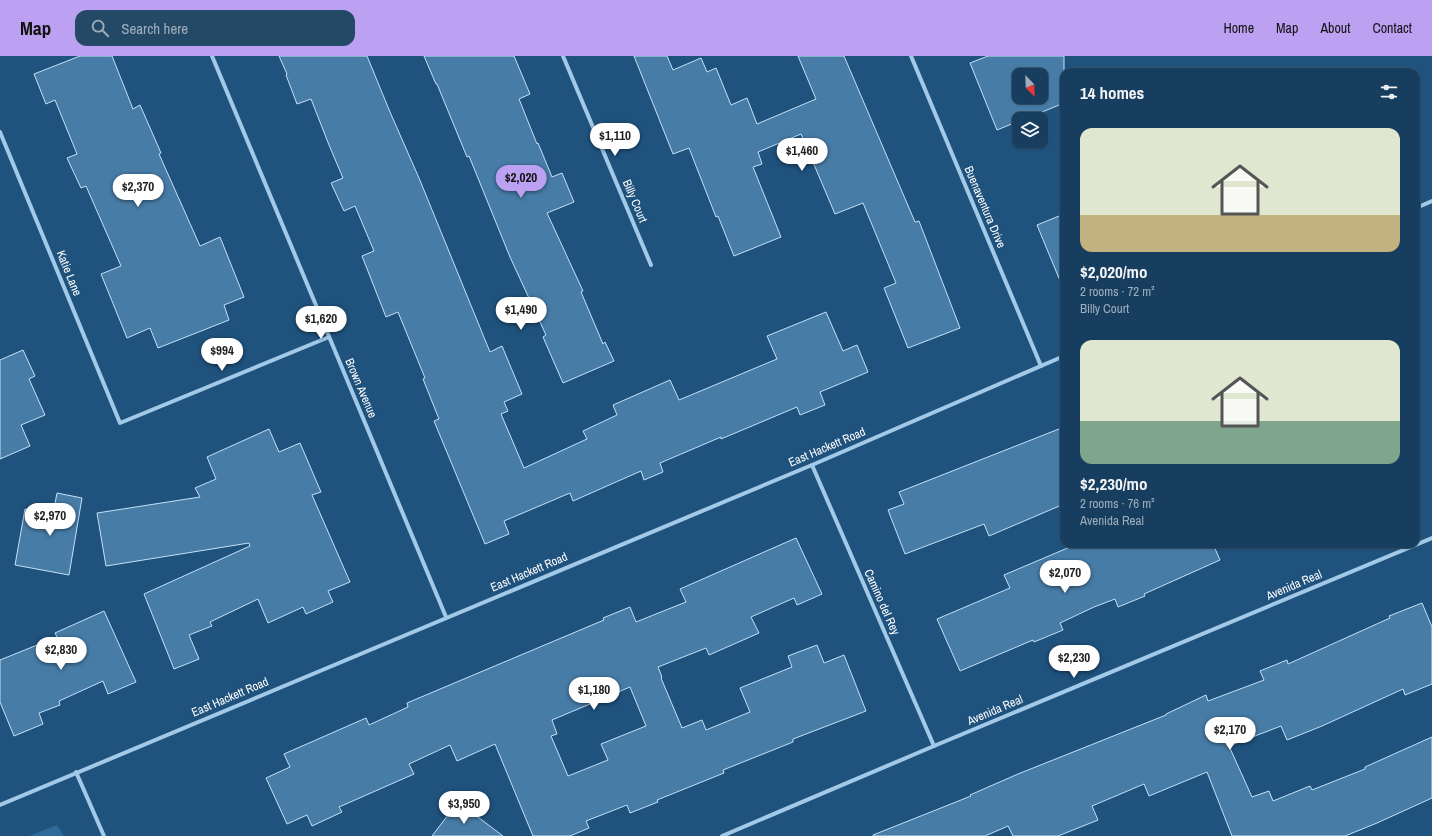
<!DOCTYPE html>
<meta charset="utf-8">
<style>
body{margin:0;font-family:"Archivo Narrow",sans-serif;background:#244967;color:#f1f3f6;height:100vh;display:flex;flex-direction:column;font-size:15px;white-space:nowrap}
*{box-sizing:border-box;margin:0}
p{font-size:13px;color:#9eaebc}
.icon{flex:none;width:22px;height:22px;fill:none;stroke:currentColor;stroke-width:2;stroke-linecap:round;stroke-linejoin:round}
.map{position:relative;flex:1;overflow:hidden}
.details{position:absolute;left:1060px;top:12px;width:360px;height:480px;display:flex;flex-direction:column;background:#173e5e;border-radius:12px;box-shadow:0 1px 3px #0004,0 0 0 1px #365773}
.details>*{flex:none}
.needle{width:26px;rotate:157deg}
.controls{position:absolute;left:1012px;top:12px;display:grid;gap:8px}
.controls a{display:grid;place-items:center;width:36px;height:36px;border-radius:8px;background:#173e5e;box-shadow:0 1px 3px #0004,0 0 0 1px #365773;font-size:20px}
.price{position:absolute;translate:-50% -34px;padding:0 9px;border-radius:14px;background:#fff;color:#222;font-size:13px;line-height:26px;filter:drop-shadow(0 1px 2px #0008)}
.price::after{content:'';position:absolute;left:50%;top:24px;width:12px;height:9px;margin-left:-6px;background:inherit;clip-path:polygon(0 0,100% 0,50% 100%)}
.price.active{background:#bca0f2;color:#111}
ul{padding:0;list-style:none}
li{display:grid;align-content:center;gap:8px;height:212px;padding:0 20px}
li span{display:grid;place-items:center;height:124px;border-radius:12px;color:#555}
li>.icon{margin-inline-start:auto}
span .icon{width:72px;height:72px;fill:#fffc;stroke-width:1}
li b{font-size:17px}
h2{display:flex;justify-content:space-between;align-items:center;height:48px;padding:0 20px;font-size:17px}
header{display:flex;align-items:center;gap:24px;box-sizing:border-box;height:56px;padding:0 20px;background:#bca0f2;color:#111}
header strong{font-size:19px}
nav{display:flex;gap:22px;margin-inline-start:auto;font-size:14px}
.search{width:280px;height:36px;background:#244967;display:flex;align-items:center;gap:10px;box-sizing:border-box;padding:0 14px;border-radius:12px;color:#9eaebc;font-size:15px}
.map>svg:first-child{display:block}
.green{fill:#2e6a9a}
.building{fill:#477ca7;stroke:#c5e1f6;fill-rule:evenodd}
.lines{fill:none;stroke-linecap:round;stroke-linejoin:round}
.street{stroke:#a2c9e7;stroke-width:4}
.labels{text-anchor:middle;stroke-width:4;stroke-linejoin:round;paint-order:stroke}
.street-label{font-size:12px;fill:#fff;stroke:#1f527d}
</style>
<header>
<strong>Map</strong>
<div class="search"><svg class="icon" aria-label="search" viewBox="0 0 24 24"><circle cx="10" cy="10" r="6"/><path d="M15 15l6 6"/></svg>Search here</div>
<nav><a>Home</a><a>Map</a><a>About</a><a>Contact</a></nav>
</header>
<div class="map">
<svg width="1432" height="780" viewBox="0 0 1432 780">
<rect width="100%" height="100%" fill="#1f527d"/>
<path class="green" d="M57,769L64,780H29Z"/>
<g class="building">
<path d="M80,0H112L133,53L140,49L161,97L159,98L200,190L220,181L244,241L224,249L229,264L158,292L150,272L127,282L101,218L121,210L86,130L81,132L67,102L77,98L55,44L46,48L34,18Z"/>
<path d="M279,0H367L390,56L419,122L490,296L502,290L522,338L504,346L508,355L501,358L524,412L587,383L583,375L617,359L613,349L670,324L679,344L777,303L767,280L826,256L843,295L857,289L868,316L820,336L825,349L800,359L797,351L721,383V381L660,407L663,416L644,424L641,415L573,445L570,437L504,465L509,478L485,488L434,365L439,363L423,323L425,322L398,256L386,261L362,200L374,195L355,150L344,155L331,127L343,122L329,89L311,43L297,48L286,19L287,18Z"/>
<path d="M424,0H514L530,38L519,43L537,88L538,87L552,121L562,117L574,146L547,157L583,235L581,236L603,288L605,286L614,305L563,327L543,281L546,279L510,201L469,100L467,101L437,28H436Z"/>
<path d="M634,0H667L673,14L701,2L707,16L716,12L731,49L747,42L757,68L816,43L798,0H844L915,166L919,165L960,272L908,292L884,232L896,227L863,147L835,158L801,78L758,96L762,108L753,111L781,181L734,200L718,160L716,161L689,92L673,98Z"/>
<path d="M988,0H1064V47L1025,63H1019V65L997,74L970,7ZM1019,19H1041V41H1019Z"/>
<path d="M1064,158V232H1063L1037,169Z"/>
<path d="M23,294L35,320L29,323L45,359L21,369L30,390L0,403V304Z"/>
<path d="M1064,371V448L989,480L984,468L905,498L888,454L904,448L899,436Z"/>
<path d="M269,373L279,396L300,387L321,436L312,439L350,526L328,535L333,546L306,558L303,551L268,567L258,543L210,566L212,570L189,579L199,603L174,613L144,538L250,490L249,487L106,510L97,457L200,441L195,432L216,423L207,401Z"/>
<path d="M57,437L82,442L69,519L15,509L25,453L53,458Z"/>
<path d="M796,482L822,538L797,549L794,542L751,561L759,577L709,599L706,592L658,611L662,621L661,622L682,672L702,664L706,674L750,656L740,632L792,611L788,600L817,589L824,607L844,599L866,655L793,683V686L723,714L724,717L657,744L658,746L630,757L627,749L586,765L589,772L570,780H533L495,688L457,705L450,689L409,708L414,718L339,751L342,756L312,770L307,759L287,768L266,722L290,711L284,698L366,662L369,669L408,651L407,647L604,564L603,562L630,551L636,566L686,546L680,533ZM630,631L646,670L601,688L608,704L568,720L551,680L557,678L552,664Z"/>
<path d="M1077,488H1213L1220,504L1144,538L1145,540L1118,551L1115,543L1094,551L1060,567L1063,574L1034,586L1033,584L960,615L937,563L1010,532L1004,519Z"/>
<path d="M1422,547L1432,571V628L1405,639L1403,633L1322,670L1287,684L1281,670L1229,690L1252,741L1269,735L1273,745L1310,730L1312,734L1365,713V711L1432,681V742L1377,767L1345,780H1232L1207,716L1149,740L1144,728L1092,750L1098,764L1058,780H1013L1008,770L985,780H873V779L971,740L970,739L1018,718L1166,659V658L1206,639L1208,645L1264,624L1260,615L1287,604L1288,608L1390,562L1389,560Z"/>
<path d="M104,555L136,626L108,638L103,625L59,645L60,649L39,657L43,668L14,680L0,646V604L57,581L55,577Z"/>
<path d="M458,746L503,780H432Z"/>
</g>
<g class="lines">
<g class="street">
<path d="M212,0L446,561"/>
<path d="M563,0L651,209"/>
<path d="M911,0L1041,310"/>
<path d="M0,76L120,367L329,281"/>
<path d="M1416,152L1432,145"/>
<path d="M812,409L934,690"/>
<path d="M76,716L104,780"/>
<path d="M0,749L812,409L1064,300"/>
<path d="M722,780L934,690L1432,482"/>
</g>
</g>
<g class="labels">
<g class="street-label">
<text transform="translate(635 145) rotate(67)" y="4">Billy Court</text>
<text transform="translate(985 151) rotate(67)" y="4">Buenaventura Drive</text>
<text transform="translate(69 217) rotate(68)" y="4">Katie Lane</text>
<text transform="translate(361 332) rotate(67)" y="4">Brown Avenue</text>
<text transform="translate(827 391) rotate(-23)" y="4">East Hackett Road</text>
<text transform="translate(529 516) rotate(-23)" y="4">East Hackett Road</text>
<text transform="translate(1294 529) rotate(-23)" y="4">Avenida Real</text>
<text transform="translate(882 546) rotate(66)" y="4">Camino del Rey</text>
<text transform="translate(230 641) rotate(-23)" y="4">East Hackett Road</text>
<text transform="translate(995 654) rotate(-23)" y="4">Avenida Real</text>
</g>
</g>
</svg>
<div class="controls">
<a><svg class="needle" viewBox="-14 -14 28 28"><path d="M0-13l5 13h-10z" fill="#e53935"/><path d="M0 13l5-13h-10z" fill="#9eaebc"/></svg></a>
<a><svg class="icon" aria-label="layers" viewBox="0 0 24 24"><path d="M12 4l9 5-9 5-9-5zM3 14l9 5 9-5"/></svg></a>
</div>
<b class="price" style="left:615px;top:101px">$1,110</b>
<b class="price" style="left:802px;top:116px">$1,460</b>
<b class="price active" style="left:521px;top:143px">$2,020</b>
<b class="price" style="left:138px;top:152px">$2,370</b>
<b class="price" style="left:521px;top:275px">$1,490</b>
<b class="price" style="left:321px;top:284px">$1,620</b>
<b class="price" style="left:222px;top:316px">$994</b>
<b class="price" style="left:50px;top:481px">$2,970</b>
<b class="price" style="left:1065px;top:538px">$2,070</b>
<b class="price" style="left:61px;top:615px">$2,830</b>
<b class="price" style="left:1074px;top:623px">$2,230</b>
<b class="price" style="left:594px;top:655px">$1,180</b>
<b class="price" style="left:1230px;top:695px">$2,170</b>
<b class="price" style="left:464px;top:769px">$3,950</b>
<section class="details">
<h2>14 homes<svg class="icon" aria-label="filters" viewBox="0 0 24 24"><path d="M4 7h16M4 17h16"/><circle cx="9" cy="7" r="2"/><circle cx="15" cy="17" r="2"/></svg></h2>
<ul>
<li><span style="background:linear-gradient(#dfe7d0 70%,#c2b280 0)"><svg class="icon" aria-label="home" viewBox="0 0 24 24"><path d="M3 11l9-7 9 7M6 9v11h12V9"/></svg></span><div><b>$2,020/mo</b><p>2 rooms · 72 m²</p><p>Billy Court</p></div></li>
<li><span style="background:linear-gradient(#dfe7d0 65%,#7fa58c 0)"><svg class="icon" aria-label="home" viewBox="0 0 24 24"><path d="M3 11l9-7 9 7M6 9v11h12V9"/></svg></span><div><b>$2,230/mo</b><p>2 rooms · 76 m²</p><p>Avenida Real</p></div></li>
</ul>
</section>
</div>
